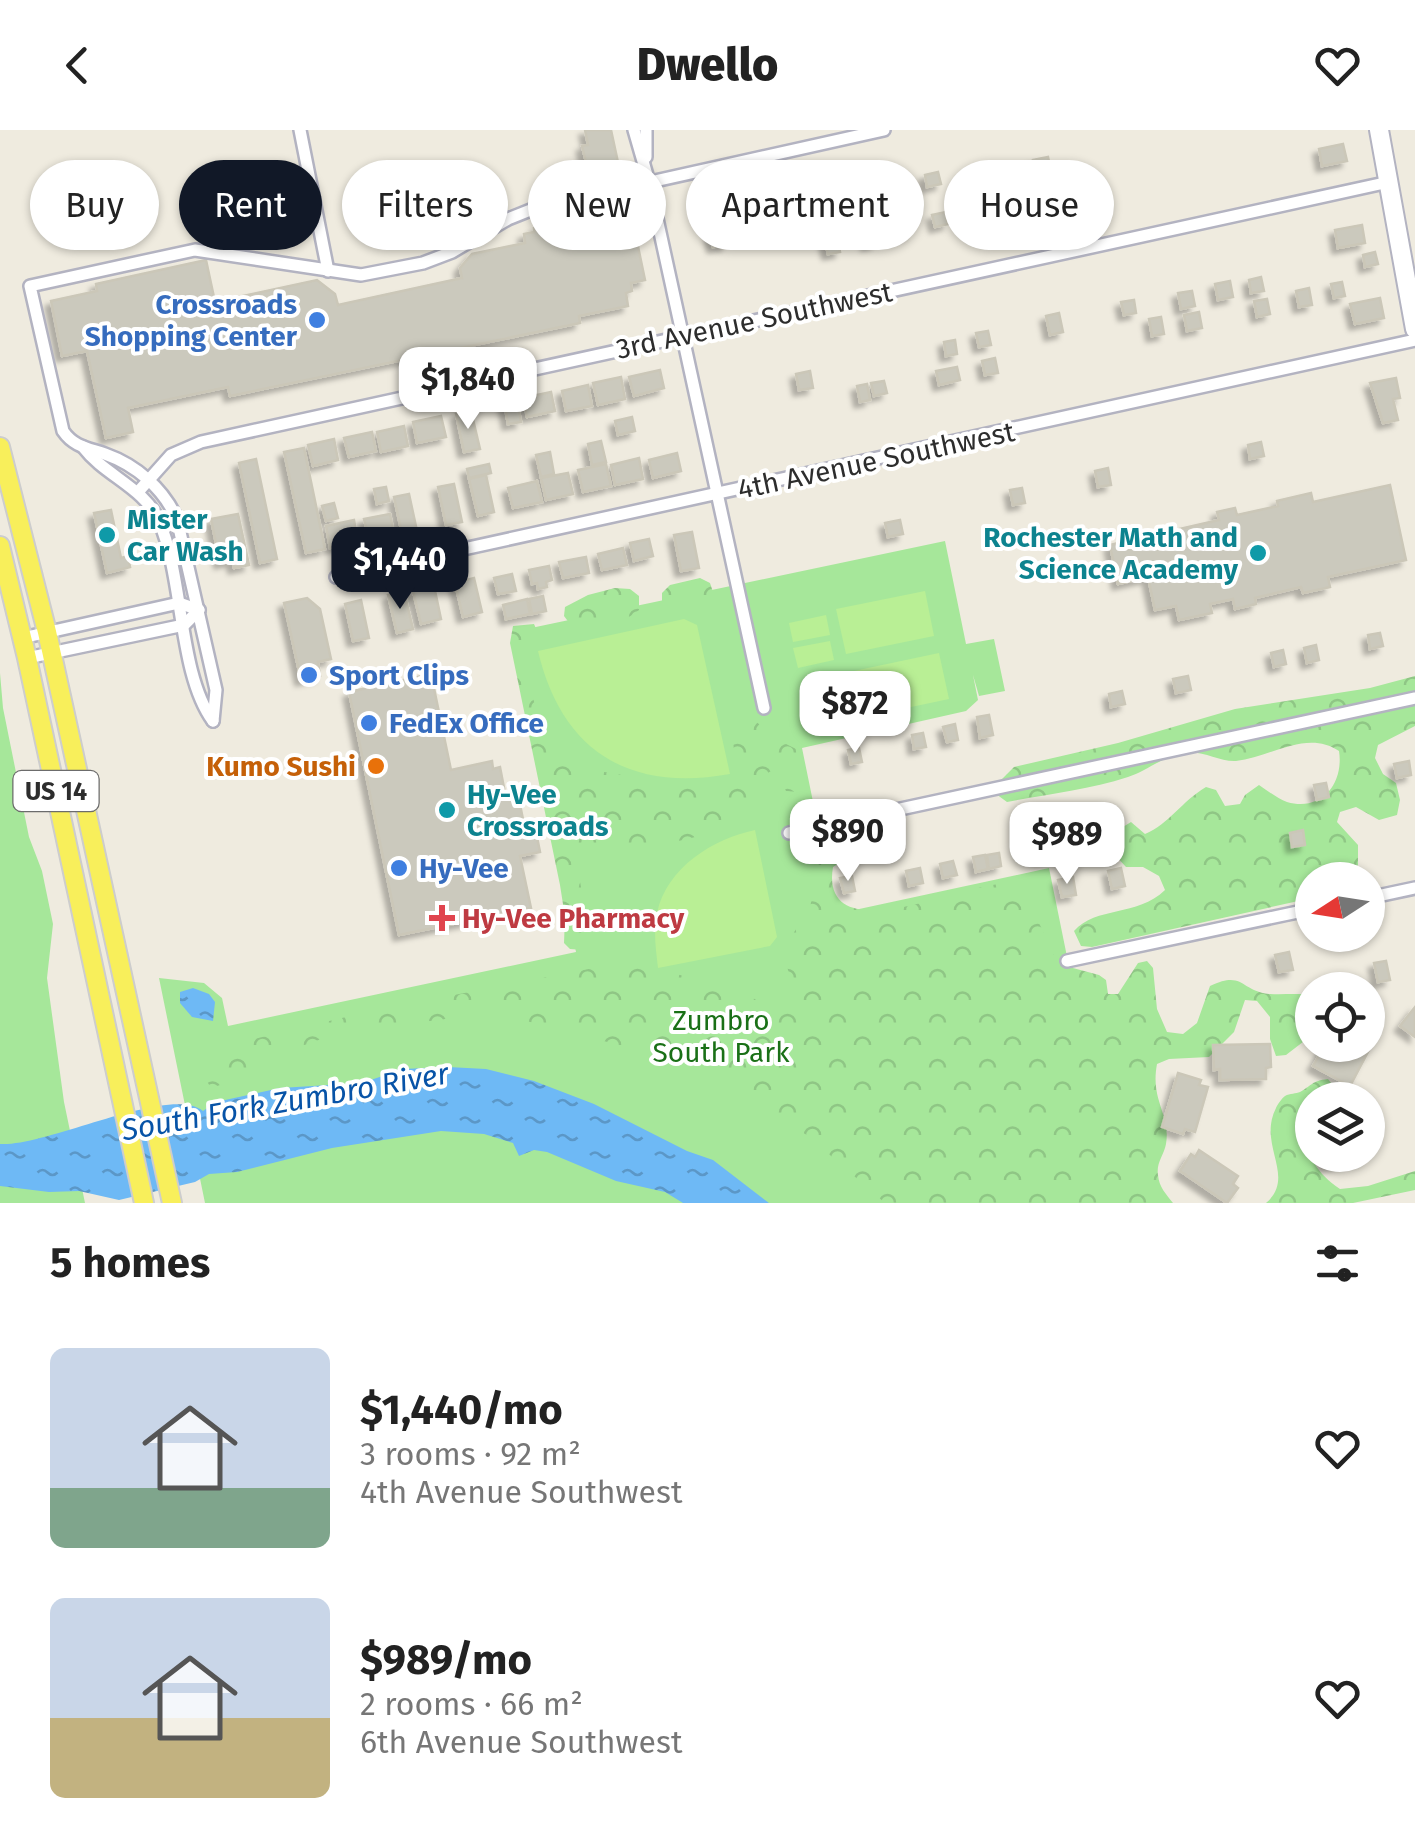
<!DOCTYPE html>
<meta charset="utf-8">
<style>
body{margin:0;font-family:"Fira Sans",sans-serif;background:#f6f6f6;color:#222;height:100vh;display:flex;flex-direction:column;font-size:38px;white-space:nowrap}
*{box-sizing:border-box;margin:0}
p{font-size:32px;color:#767676}
.icon{flex:none;width:55px;height:55px;fill:none;stroke:currentColor;stroke-width:2;stroke-linecap:round;stroke-linejoin:round}
.map{position:relative;height:1073px;overflow:hidden}
.details{display:flex;flex-direction:column;background:#fff;flex:1}
.details>*{flex:none}
.guide{position:absolute;left:30px;top:30px;width:1355px;height:90px;display:flex;gap:20px}
.needle{width:65px;rotate:258deg}
.tools{position:absolute;left:1295px;top:732px;display:grid;gap:20px}
.tools a{display:grid;place-items:center;width:90px;height:90px;border-radius:50%;background:#fff;box-shadow:0 2px 8px #0004;font-size:50px}
.price{position:absolute;translate:-50% -85px;padding:0 22px;border-radius:20px;background:#fff;color:#222;font-size:32px;line-height:65px;filter:drop-shadow(0 2px 5px #0008)}
.price::after{content:'';position:absolute;left:50%;top:60px;width:30px;height:22px;margin-left:-15px;background:inherit;clip-path:polygon(0 0,100% 0,50% 100%)}
.price.active{background:#111827;color:#fff}
ul{padding:0;list-style:none}
li{display:flex;align-items:center;gap:30px;height:250px;padding:0 50px}
li span{display:grid;place-items:center;flex:none;width:280px;height:200px;border-radius:15px;color:#555}
li>.icon{margin-inline-start:auto}
span .icon{width:120px;height:120px;fill:#fffc;stroke-width:1}
li b{font-size:42px}
h2{display:flex;justify-content:space-between;align-items:center;height:120px;padding:0 50px;font-size:42px}
.pill{padding:0 35px;border-radius:45px;background:#fff;box-shadow:0 2px 8px #0004;font-size:35px;line-height:90px}
.pill.active{background:#111827;color:#fff}
header{display:flex;justify-content:space-between;align-items:center;height:130px;padding:0 50px;background:#fff;font-size:45px;font-weight:800}
.map>svg:first-child{display:block}
.green{fill:#a6e79a}
.forest{fill:url(#forest-crowns)}
.pitch{fill:#b9ef95}
.water{fill:url(#water-ripples)}
.building{fill:#cbc9bd;stroke:#cbc7b8;stroke-width:2.5;filter:url(#shadow)}
.lines{fill:none;stroke-linecap:round;stroke-linejoin:round}
.street-casing{stroke:#b3b3c1;stroke-width:16}
.secondary-casing{stroke:#b3b3c1;stroke-width:22}
.primary-casing{stroke:#cdcdcd;stroke-width:22}
.street{stroke:#fff;stroke-width:11}
.secondary{stroke:#fff;stroke-width:18}
.primary{stroke:#f8ef5b;stroke-width:18}
.shop-dot{fill:#3f7fe0;stroke:#fff;stroke-width:4}
.culture-dot{fill:#0f9aa8;stroke:#fff;stroke-width:4}
.food-dot{fill:#e8710a;stroke:#fff;stroke-width:4}
.health-dot{fill:#e0444e;stroke:#fff;stroke-width:4}
.labels{text-anchor:middle;stroke-width:8;stroke-linejoin:round;paint-order:stroke}
.shield{fill:#fff;stroke:#6c6c6c;stroke-width:2.5}
.shield-label{font-size:25px;font-weight:bold;fill:#2d2d2d}
.shop-label{font-size:28px;font-weight:bold;fill:#366cbe;stroke:#fff;text-anchor:start}
.street-label{font-size:28px;fill:#2d2d2d;stroke:#fff}
.culture-label{font-size:28px;font-weight:bold;fill:#0d838f;stroke:#fff;text-anchor:start}
.food-label{font-size:28px;font-weight:bold;fill:#c56008;stroke:#fff;text-anchor:end}
.health-label{font-size:28px;font-weight:bold;fill:#be3a42;stroke:#fff;text-anchor:start}
.park-label{font-size:28px;fill:#1a7017;stroke:#fff}
.water-label{font-size:30px;font-style:italic;fill:#0753a7;stroke:#fff}
</style>
<header><svg class="icon" aria-label="back" viewBox="0 0 24 24"><path d="M15 5l-7 7 7 7"/></svg>Dwello<svg class="icon" aria-label="heart" viewBox="0 0 24 24"><path d="M12 20l-8-8c-3-5 5-10 8-4 3-6 11-1 8 4z"/></svg></header>
<div class="map">
<svg width="1415" height="1073" viewBox="0 0 1415 1073">
<defs>
<pattern id="forest-crowns" width="20" height="18" patternUnits="userSpaceOnUse" patternTransform="scale(2.5)"><rect width="20" height="18" fill="#a6e79a"/><path d="M2 6a3 3 0 1 1 6 0M12 15a3 3 0 1 1 6 0" fill="none" stroke="#8fc685"/></pattern>
<pattern id="water-ripples" width="26" height="14" patternUnits="userSpaceOnUse" patternTransform="scale(2.5)"><rect width="26" height="14" fill="#6eb9f5"/><path d="M2 4q2-2 4 0t4 0M15 11q2-2 4 0t4 0" fill="none" stroke="#5b97c7"/></pattern>
<filter id="shadow"><feDropShadow dx="-5.5" dy="5.5" stdDeviation="2.5" flood-color="#0004"/></filter>
</defs>
<rect width="100%" height="100%" fill="#efebdf"/>
<g class="green">
<path d="M945,411L966,514L994,509L1005,561L979,566L973,545L978,570L966,581L802,618L836,784L1049,738L1117,1073H205L159,848L204,853L222,868L228,896L576,822L512,502Z"/>
<path d="M0,543L3,578L29,707L42,741L53,794L47,848L64,972L85,1073H0Z"/>
</g>
<g class="forest">
<path d="M700,448L710,453L713,462L708,470L678,479L662,476V463L670,455Z"/>
<path d="M615,458L630,459L639,466V480C621,496 594,496 570,494L564,486L565,477L588,465Z"/>
<path d="M534,494L538,503C534,510 529,515 528,523C526,553 541,612 565,630C582,642 598,640 617,644C650,651 709,671 735,639L733,607L743,592L755,589L766,604L796,619L802,650L800,662L786,661L780,648L771,641L760,648C759,658 757,669 751,678C733,704 666,714 636,718C614,721 595,720 578,736C579,758 595,803 583,820L570,819L564,813L565,787L560,755L510,513L513,496Z"/>
<path d="M1415,546V596L1378,615L1375,628L1383,644L1396,653L1400,670L1397,685L1379,690L1356,677L1340,682L1337,692L1358,715V735L1348,750H1312V768L1092,817L1081,816L1074,801C1096,776 1137,787 1165,760L1159,746L1143,737H1126L1114,724L1118,700L1131,692L1145,704C1169,694 1182,671 1206,657L1216,660L1225,676L1240,674L1245,665L1259,655C1268,661 1278,669 1287,672C1322,682 1344,653 1339,621C1307,599 1271,627 1236,631C1219,632 1201,619 1184,623C1163,626 1147,641 1128,647C1088,660 1048,664 1007,672L996,664L1002,649L1014,637L1118,613L1235,579L1370,558Z"/>
<path d="M836,697L849,704L853,717L844,730L833,737C821,809 925,772 958,762C973,758 989,756 1004,753L1033,768V780L1058,834L1099,845L1106,850L1108,864H1118L1138,833L1147,831L1153,838L1157,879L1167,902L1183,904L1197,893L1210,856C1244,840 1240,861 1269,864C1283,865 1296,863 1310,865L1312,905L1286,925L1276,926L1270,909V887L1257,871L1245,870L1234,902L1209,927L1169,929L1157,934C1150,971 1171,984 1166,1014C1164,1025 1156,1033 1158,1045C1159,1057 1166,1064 1173,1073H885L807,1005L769,985L745,963L704,937L495,883L470,882L441,890L352,898L282,923L232,951L211,958L205,948L242,912L371,881L594,838H651L738,859L776,882L795,883L801,878L787,837L785,816L810,778L813,761L805,716L813,702Z"/>
<path d="M1328,949L1335,958L1332,968L1312,970V983L1308,985C1303,1019 1312,1040 1340,1059L1368,1056L1415,1041V1060L1353,1073H1266C1297,1046 1257,1015 1276,978C1277,975 1282,968 1285,966C1290,963 1296,964 1300,962C1313,955 1311,951 1328,949Z"/>
</g>
<g class="pitch">
<path d="M925,461L934,506L846,524L836,479Z"/>
<path d="M826,485L830,505L793,512L789,493Z"/>
<path d="M684,489L697,495L730,644C629,662 562,622 538,521Z"/>
<path d="M830,511L834,530L798,538L793,518Z"/>
<path d="M939,523L949,569L859,588L849,542Z"/>
<path d="M755,700L777,807L770,816L658,838C656,820 653,801 657,783C667,737 713,709 755,700Z"/>
</g>
<g class="water">
<path d="M193,858L209,864L215,872L213,891L192,887L180,873V862Z"/>
<path d="M448,937L486,939L534,951L594,974L687,1021L713,1030L769,1073H683L665,1062L616,1051L547,1022L534,1020L519,1026L513,1013L484,1004L441,1001L332,1018L237,1042L209,1044L195,1052L119,1070L79,1061L49,1062L0,1056V1014C47,1017 170,954 203,981L216,972L280,958L362,953L403,939Z"/>
</g>
<g class="building">
<path d="M585,0H611L619,37L589,44L582,16L588,15Z"/>
<path d="M1343,14L1347,31L1322,36L1319,19Z"/>
<path d="M1048,27L1051,41L1036,44L1033,30Z"/>
<path d="M938,42L941,54L927,57L925,45Z"/>
<path d="M863,57L866,72L855,75L852,60Z"/>
<path d="M1057,59L1060,71L1048,74L1045,61Z"/>
<path d="M1019,65L1022,78L1010,81L1007,67Z"/>
<path d="M630,78L645,150L631,153L632,161L626,163L628,176L579,186L580,193L230,266L228,257L128,278L133,302L106,308L87,221L62,226L51,171L97,161L96,154L206,130L215,172L317,150L335,164L338,175L462,148L460,138L472,124L525,113L524,104L534,102V98Z"/>
<path d="M906,81L910,103L899,105L895,83Z"/>
<path d="M946,82L948,94L935,97L932,85Z"/>
<path d="M872,94L876,113L867,115L863,95Z"/>
<path d="M1362,95L1365,113L1338,118L1335,100Z"/>
<path d="M836,100L840,122L828,124L823,103Z"/>
<path d="M724,101L727,115L713,117L710,104Z"/>
<path d="M1375,122L1378,134L1365,137L1363,125Z"/>
<path d="M1261,147L1264,161L1251,163L1249,150Z"/>
<path d="M1230,151L1233,167L1218,170L1215,154Z"/>
<path d="M1342,152L1345,166L1334,168L1331,154Z"/>
<path d="M1309,158L1312,175L1299,177L1296,161Z"/>
<path d="M1192,161L1195,176L1181,179L1178,163Z"/>
<path d="M1380,168L1384,188L1355,194L1350,174Z"/>
<path d="M1267,169L1270,184L1257,187L1254,171Z"/>
<path d="M1134,170L1136,183L1124,185L1121,172Z"/>
<path d="M1199,182L1202,198L1187,201L1184,185Z"/>
<path d="M1059,183L1063,202L1050,205L1046,186Z"/>
<path d="M1161,187L1164,204L1152,206L1149,189Z"/>
<path d="M988,201L991,215L979,217L976,203Z"/>
<path d="M955,210L957,224L946,226L944,212Z"/>
<path d="M995,228L998,243L985,245L982,231Z"/>
<path d="M957,237L960,250L939,255L936,241Z"/>
<path d="M660,240L664,258L634,266L629,247Z"/>
<path d="M810,241L813,258L799,260L796,244Z"/>
<path d="M621,247L625,269L598,275L593,253Z"/>
<path d="M1396,248L1400,268L1393,269L1398,290L1383,293L1370,253Z"/>
<path d="M884,251L887,263L874,266L871,253Z"/>
<path d="M867,254L870,270L860,272L857,256Z"/>
<path d="M588,255L592,276L566,281L562,261Z"/>
<path d="M551,262L555,281L527,287L523,268Z"/>
<path d="M517,270L521,292L508,294L504,272Z"/>
<path d="M471,281L480,319L464,322L456,284Z"/>
<path d="M441,286L446,307L417,313L413,292Z"/>
<path d="M632,287L635,301L618,305L615,291Z"/>
<path d="M404,296L408,316L381,322L377,302Z"/>
<path d="M372,302L376,321L349,327L344,308Z"/>
<path d="M334,309L338,330L313,336L308,315Z"/>
<path d="M601,311L606,332L592,335L588,314Z"/>
<path d="M1261,312L1264,326L1250,329L1248,315Z"/>
<path d="M304,318L325,419L306,423L284,322Z"/>
<path d="M550,322L554,344L541,347L536,325Z"/>
<path d="M677,323L681,341L653,348L649,330Z"/>
<path d="M639,328L643,349L615,355L611,335Z"/>
<path d="M256,329L277,429L260,433L239,333Z"/>
<path d="M489,334L491,343L469,348L467,339Z"/>
<path d="M606,334L611,356L583,362L578,340Z"/>
<path d="M1108,338L1111,355L1098,357L1095,341Z"/>
<path d="M568,343L573,364L546,370L541,348Z"/>
<path d="M486,345L494,382L478,386L469,349Z"/>
<path d="M537,351L542,372L513,378L508,358Z"/>
<path d="M454,354L462,392L446,395L438,357Z"/>
<path d="M1390,355L1406,430L1328,447L1330,457L1303,463L1301,457L1255,468L1256,474L1235,479L1233,469L1210,474L1212,483L1179,490L1176,476L1155,480L1148,447L1118,454L1110,415L1219,390L1217,382L1235,378L1237,385L1278,376L1277,371L1311,363L1313,372Z"/>
<path d="M386,357L389,371L377,374L374,359Z"/>
<path d="M1022,358L1025,373L1013,375L1010,360Z"/>
<path d="M409,364L417,401L402,404L394,367Z"/>
<path d="M334,373L338,388L326,391L322,376Z"/>
<path d="M111,380L121,428L128,426L130,437L107,443L94,383Z"/>
<path d="M238,384L249,435L234,438L232,430L220,433L211,389Z"/>
<path d="M390,384L394,404L369,409L364,389Z"/>
<path d="M354,390L358,412L330,418L326,396Z"/>
<path d="M900,390L903,404L888,407L885,393Z"/>
<path d="M692,402L699,438L681,441L674,405Z"/>
<path d="M649,409L653,426L634,431L630,413Z"/>
<path d="M623,418L627,435L602,440L598,424Z"/>
<path d="M586,427L589,443L563,448L559,432Z"/>
<path d="M549,436L552,450L546,452L547,457L538,459L537,453L532,454L529,440Z"/>
<path d="M512,444L516,461L498,464L494,448Z"/>
<path d="M474,448L482,482L463,487L455,453Z"/>
<path d="M434,456L441,489L421,494L413,461Z"/>
<path d="M404,461L413,499L397,503L388,465Z"/>
<path d="M543,466L546,481L532,484L529,469Z"/>
<path d="M307,468L320,479L331,529L318,532L320,546L301,550L284,473Z"/>
<path d="M527,469L530,484L506,489L503,475Z"/>
<path d="M361,470L369,508L353,511L345,474Z"/>
<path d="M1380,503L1383,516L1370,519L1368,505Z"/>
<path d="M1316,515L1319,530L1307,533L1304,518Z"/>
<path d="M1283,520L1286,534L1274,537L1271,523Z"/>
<path d="M431,544L451,640L492,631L493,639L500,637L505,663L517,660L525,699L535,697L540,722L520,726L531,778L399,805L349,562Z"/>
<path d="M1188,546L1191,560L1176,563L1173,549Z"/>
<path d="M1122,561L1125,574L1111,577L1109,564Z"/>
<path d="M989,585L993,605L980,608L977,587Z"/>
<path d="M955,594L958,610L947,612L943,597Z"/>
<path d="M923,603L926,617L914,619L912,605Z"/>
<path d="M859,618L862,632L851,634L848,620Z"/>
<path d="M1409,631L1411,645L1397,648L1394,634Z"/>
<path d="M1326,653L1329,667L1317,670L1314,655Z"/>
<path d="M1118,699L1120,709L1105,712L1102,702Z"/>
<path d="M1303,700L1305,715L1292,717L1290,703Z"/>
<path d="M1082,703L1085,716L1072,719L1069,706Z"/>
<path d="M1050,711L1053,726L1040,729L1037,713Z"/>
<path d="M999,723L1001,736L989,739L987,725Z"/>
<path d="M985,725L988,739L976,742L973,727Z"/>
<path d="M953,731L957,745L943,748L940,734Z"/>
<path d="M920,738L923,753L909,756L906,741Z"/>
<path d="M1121,738L1125,756L1112,759L1108,741Z"/>
<path d="M852,746L855,761L844,763L840,748Z"/>
<path d="M1073,747L1076,765L1062,767L1058,750Z"/>
<path d="M1289,822L1293,840L1279,842L1275,825Z"/>
<path d="M1386,831L1390,850L1378,852L1374,833Z"/>
<path d="M1415,877V907L1400,896Z"/>
<path d="M1368,892L1380,899L1350,956L1313,936L1325,915H1368Z"/>
<path d="M1270,914L1271,937L1266,938V949L1220,950V939L1214,940L1213,915Z"/>
<path d="M1178,943L1201,950L1199,955L1208,957L1195,1002L1185,999L1183,1004L1162,997Z"/>
<path d="M1199,1020L1238,1046L1233,1054L1238,1058L1227,1073L1180,1041L1191,1024L1195,1027Z"/>
<path d="M1321,1025H1364V1029L1324,1037Z"/>
</g>
<g class="lines">
<g class="street-casing">
<g id="street">
<path d="M300,0L328,141"/>
<path d="M634,0L649,52L764,578"/>
<path d="M646,27V0"/>
<path d="M83,317C105,346 144,357 159,391C184,448 178,543 213,591"/>
<path d="M138,362L171,325L201,312L1389,52"/>
<path d="M336,447L1415,210"/>
<path d="M22,508L179,473L199,480"/>
<path d="M27,528L184,495L199,480"/>
<path d="M213,591L216,560L177,389C163,358 136,335 105,324C88,318 74,317 63,301L30,156L195,120L361,145L423,133L452,122L508,89L538,77L884,0"/>
<path d="M789,703L1415,568"/>
<path d="M1368,768L1415,758"/>
<path d="M1067,831L1312,779"/>
</g>
</g>
<g class="secondary-casing">
<path id="secondary" d="M1379,0L1415,199"/>
</g>
<g class="primary-casing">
<g id="primary">
<path d="M0,317L47,502L172,1073"/>
<path d="M0,416L27,528L144,1073"/>
</g>
</g>
<use href="#street" class="street"/>
<use href="#secondary" class="secondary"/>
<use href="#primary" class="primary"/>
</g>
<g class="shop-dot">
<circle cx="317" cy="190" r="10"/>
<circle cx="309" cy="545" r="10"/>
<circle cx="369" cy="593" r="10"/>
<circle cx="399" cy="738" r="10"/>
</g>
<g class="culture-dot">
<circle cx="107" cy="405" r="10"/>
<circle cx="1258" cy="423" r="10"/>
<circle cx="447" cy="680" r="10"/>
</g>
<circle class="food-dot" cx="376" cy="636" r="10"/>
<path class="health-dot" d="M437 773h10v10h10v10h-10v10h-10v-10h-10v-10h10z"/>
<g class="labels">
<rect class="shield" x="13.5" y="641" width="85" height="40" rx="8"/>
<g class="shield-label">
<text x="56" y="670">US 14</text>
</g>
<g class="shop-label">
<text x="297" y="184" text-anchor="end">Crossroads<tspan x="297" dy="32">Shopping Center</tspan></text>
<text x="329" y="555">Sport Clips</text>
<text x="389" y="603">FedEx Office</text>
<text x="419" y="748">Hy-Vee</text>
</g>
<g class="street-label">
<text transform="translate(754 190) rotate(-12)" y="10">3rd Avenue Southwest</text>
<text transform="translate(876 330) rotate(-12)" y="10">4th Avenue Southwest</text>
</g>
<g class="culture-label">
<text x="127" y="399">Mister<tspan x="127" dy="32">Car Wash</tspan></text>
<text x="1238" y="417" text-anchor="end">Rochester Math and<tspan x="1238" dy="32">Science Academy</tspan></text>
<text x="467" y="674">Hy-Vee<tspan x="467" dy="32">Crossroads</tspan></text>
</g>
<g class="food-label">
<text x="356" y="646">Kumo Sushi</text>
</g>
<g class="health-label">
<text x="462" y="798">Hy-Vee Pharmacy</text>
</g>
<g class="park-label">
<text x="721" y="900">Zumbro<tspan x="721" dy="32">South Park</tspan></text>
</g>
<g class="water-label">
<text transform="translate(285 972) rotate(-10)" y="10">South Fork Zumbro River</text>
</g>
</g>
</svg>
<div class="tools">
<a><svg class="needle" viewBox="-14 -14 28 28"><path d="M0-13l5 13h-10z" fill="#e53935"/><path d="M0 13l5-13h-10z" fill="#767676"/></svg></a>
<a><svg class="icon" aria-label="locate" viewBox="0 0 24 24"><circle cx="12" cy="12" r="6"/><path d="M12 2v4M12 18v4M2 12h4M18 12h4"/></svg></a>
<a><svg class="icon" aria-label="layers" viewBox="0 0 24 24"><path d="M12 4l9 5-9 5-9-5zM3 14l9 5 9-5"/></svg></a>
</div>
<b class="price" style="left:468px;top:302px">$1,840</b>
<b class="price active" style="left:400px;top:482px">$1,440</b>
<b class="price" style="left:855px;top:626px">$872</b>
<b class="price" style="left:848px;top:754px">$890</b>
<b class="price" style="left:1067px;top:757px">$989</b>
<div class="guide">
<a class="pill">Buy</a>
<a class="pill active">Rent</a>
<a class="pill">Filters</a>
<a class="pill">New</a>
<a class="pill">Apartment</a>
<a class="pill">House</a>
</div>
</div>
<section class="details">
<h2>5 homes<svg class="icon" aria-label="filters" viewBox="0 0 24 24"><path d="M4 7h16M4 17h16"/><circle cx="9" cy="7" r="2"/><circle cx="15" cy="17" r="2"/></svg></h2>
<ul>
<li><span style="background:linear-gradient(#c9d6e8 70%,#7fa58c 0)"><svg class="icon" aria-label="home" viewBox="0 0 24 24"><path d="M3 11l9-7 9 7M6 9v11h12V9"/></svg></span><div><b>$1,440/mo</b><p>3 rooms · 92 m²</p><p>4th Avenue Southwest</p></div><svg class="icon" aria-label="heart" viewBox="0 0 24 24"><path d="M12 20l-8-8c-3-5 5-10 8-4 3-6 11-1 8 4z"/></svg></li>
<li><span style="background:linear-gradient(#c9d6e8 60%,#c2b280 0)"><svg class="icon" aria-label="home" viewBox="0 0 24 24"><path d="M3 11l9-7 9 7M6 9v11h12V9"/></svg></span><div><b>$989/mo</b><p>2 rooms · 66 m²</p><p>6th Avenue Southwest</p></div><svg class="icon" aria-label="heart" viewBox="0 0 24 24"><path d="M12 20l-8-8c-3-5 5-10 8-4 3-6 11-1 8 4z"/></svg></li>
</ul>
</section>
